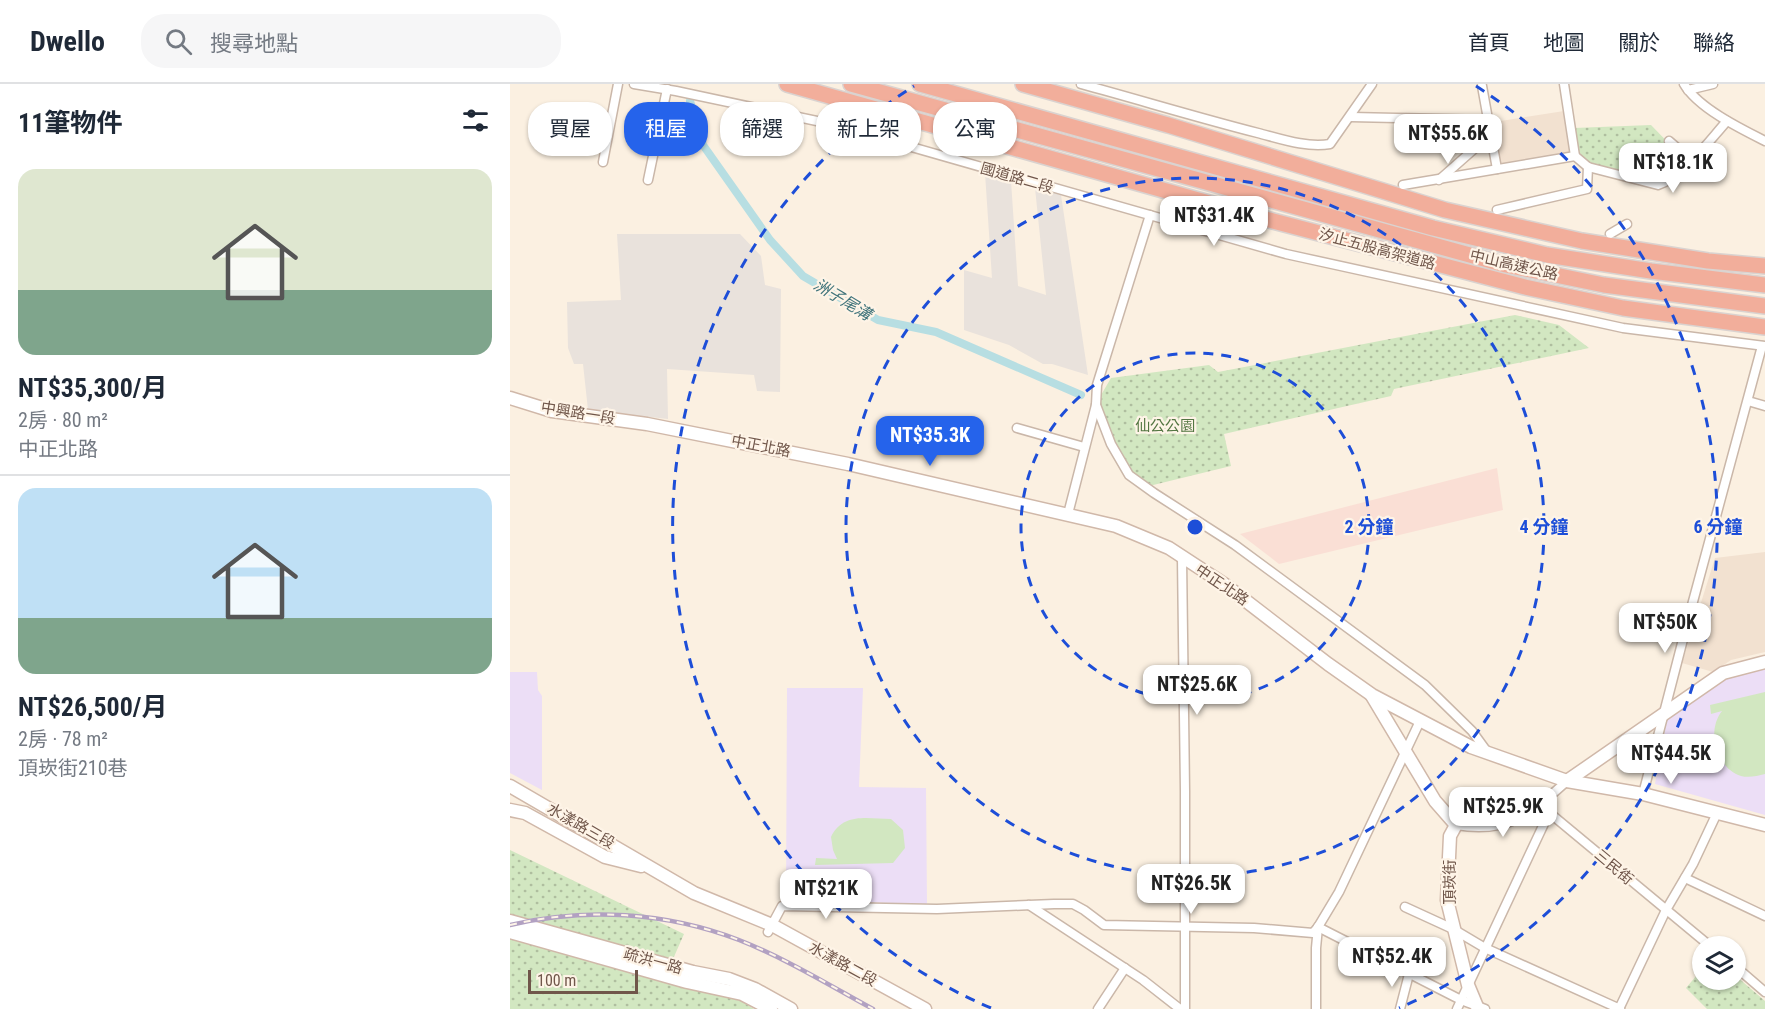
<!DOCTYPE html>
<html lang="zh-TW">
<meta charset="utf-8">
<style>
body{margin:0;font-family:"Roboto Condensed","Noto Sans TC",sans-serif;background:#f6f6f7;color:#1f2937;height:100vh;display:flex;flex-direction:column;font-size:22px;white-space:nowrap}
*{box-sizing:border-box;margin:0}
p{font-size:20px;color:#747a83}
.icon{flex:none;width:33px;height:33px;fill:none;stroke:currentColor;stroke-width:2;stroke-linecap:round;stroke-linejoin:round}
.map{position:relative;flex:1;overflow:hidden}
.panel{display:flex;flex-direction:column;background:#fff;width:510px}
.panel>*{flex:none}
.guide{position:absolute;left:18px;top:18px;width:570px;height:54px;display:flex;gap:12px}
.buttons{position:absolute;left:1182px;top:852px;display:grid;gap:12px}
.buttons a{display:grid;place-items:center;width:54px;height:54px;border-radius:50%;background:#fff;box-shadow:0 2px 4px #0004;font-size:30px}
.scale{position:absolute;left:18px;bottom:15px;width:110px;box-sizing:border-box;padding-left:6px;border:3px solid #70564a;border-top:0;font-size:16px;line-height:21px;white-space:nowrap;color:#70564a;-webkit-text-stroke:4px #fef4e7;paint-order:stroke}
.price{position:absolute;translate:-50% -51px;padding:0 14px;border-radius:12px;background:#fff;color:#222;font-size:20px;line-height:39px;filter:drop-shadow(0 2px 3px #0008)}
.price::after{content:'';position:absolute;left:50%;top:36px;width:18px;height:14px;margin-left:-9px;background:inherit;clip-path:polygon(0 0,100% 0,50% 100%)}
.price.selected{background:#2563eb;color:#fff}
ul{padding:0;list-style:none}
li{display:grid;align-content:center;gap:12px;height:318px;padding:0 18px}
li+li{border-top:2px solid #e0e1e3}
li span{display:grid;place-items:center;height:186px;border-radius:18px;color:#555}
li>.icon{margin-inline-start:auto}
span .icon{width:108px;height:108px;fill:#fffc;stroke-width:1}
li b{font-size:26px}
h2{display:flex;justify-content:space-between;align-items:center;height:72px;padding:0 18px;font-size:26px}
.tag{padding:0 21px;border-radius:24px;background:#fff;box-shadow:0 2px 4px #0004;font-size:21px;line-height:54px}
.tag.selected{background:#2563eb;color:#fff}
header{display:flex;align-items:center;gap:36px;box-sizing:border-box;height:84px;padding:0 30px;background:#fff;border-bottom:2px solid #e0e1e3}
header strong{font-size:28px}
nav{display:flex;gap:33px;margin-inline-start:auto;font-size:21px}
.search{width:420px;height:54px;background:#f6f6f7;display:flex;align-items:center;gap:15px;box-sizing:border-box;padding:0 21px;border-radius:24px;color:#747a83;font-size:22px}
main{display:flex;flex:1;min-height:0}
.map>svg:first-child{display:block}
.residential{fill:#f2e1d0}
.commercial{fill:#fadfd5}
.industrial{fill:#e9e2dc}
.education{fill:#ecdef6}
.green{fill:#d2e7c1}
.park{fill:url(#park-dots)}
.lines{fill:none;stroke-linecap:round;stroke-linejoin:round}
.canal{stroke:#b7dee2;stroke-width:8}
.street-casing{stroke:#cab7a9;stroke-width:11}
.secondary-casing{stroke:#d0b8a9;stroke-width:15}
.highway-casing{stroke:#dad3d0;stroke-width:18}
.street{stroke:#fff;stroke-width:8}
.secondary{stroke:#fff;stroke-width:12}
.highway{stroke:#f2ae9b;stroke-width:15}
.rail-casing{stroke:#b2a1c2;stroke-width:4.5}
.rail{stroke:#fef4e7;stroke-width:2;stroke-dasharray:7;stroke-linecap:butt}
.ring{fill:none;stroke:#1d4ed8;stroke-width:3;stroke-dasharray:10 8}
.labels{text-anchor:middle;stroke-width:4.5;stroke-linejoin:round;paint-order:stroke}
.street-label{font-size:15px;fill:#70564a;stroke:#fef4e7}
.park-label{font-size:15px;fill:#547642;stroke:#fef4e7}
.water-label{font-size:16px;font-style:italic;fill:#42757c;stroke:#fef4e7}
.centre{fill:#1d4ed8;stroke:#fef4e7;stroke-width:3}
.ring-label{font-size:18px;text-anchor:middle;font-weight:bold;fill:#1d4ed8;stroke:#fef4e7;stroke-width:4.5;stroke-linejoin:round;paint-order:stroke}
</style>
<header>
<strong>Dwello</strong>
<div class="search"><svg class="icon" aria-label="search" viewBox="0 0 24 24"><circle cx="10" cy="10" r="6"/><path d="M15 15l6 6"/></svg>搜尋地點</div>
<nav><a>首頁</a><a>地圖</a><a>關於</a><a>聯絡</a></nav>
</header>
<main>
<section class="panel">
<h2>11筆物件<svg class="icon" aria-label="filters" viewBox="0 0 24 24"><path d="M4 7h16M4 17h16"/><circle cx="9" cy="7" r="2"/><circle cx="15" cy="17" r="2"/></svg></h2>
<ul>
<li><span style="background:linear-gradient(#dfe7d0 65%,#7fa58c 0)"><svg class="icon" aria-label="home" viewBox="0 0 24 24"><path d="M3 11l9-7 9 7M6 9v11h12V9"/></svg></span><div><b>NT$35,300/月</b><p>2房 · 80 m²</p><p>中正北路</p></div></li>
<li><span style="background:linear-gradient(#bfe0f5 70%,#7fa58c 0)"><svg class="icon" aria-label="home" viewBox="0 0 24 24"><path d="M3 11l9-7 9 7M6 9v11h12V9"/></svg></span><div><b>NT$26,500/月</b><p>2房 · 78 m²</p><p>頂崁街210巷</p></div></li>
</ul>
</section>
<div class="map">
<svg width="1255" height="925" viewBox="0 0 1255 925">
<defs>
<pattern id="park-dots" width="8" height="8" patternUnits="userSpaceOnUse" patternTransform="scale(1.5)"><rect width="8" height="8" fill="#d2e7c1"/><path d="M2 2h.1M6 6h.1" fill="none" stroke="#afbe9f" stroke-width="1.8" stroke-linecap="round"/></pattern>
</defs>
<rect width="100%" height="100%" fill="#fbf0e1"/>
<g class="residential">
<path d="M1054,27L1061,69L987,82L978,39Z"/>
<path d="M1255,468V568L1221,576L1203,588L1172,579L1205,474Z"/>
</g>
<path class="commercial" d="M987,384L993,426L769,480L730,450Z"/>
<g class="industrial">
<path d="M475,89L501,97L508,202L536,211L525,104L551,111L578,291L542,280H533L499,261L454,246V186L482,194Z"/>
<path d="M107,150H230L251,172L255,201L271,205L270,308L247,307L244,291L157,285L158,335L78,326L73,280H64L58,264L57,218L111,216Z"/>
</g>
<g class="education">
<path d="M1255,585V731L1145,700L1157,636L1216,595Z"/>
<path d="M0,588H27L28,606L32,612V706L0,689Z"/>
<path d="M277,604H353L349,703L416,704L417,820L276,816Z"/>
</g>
<g class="green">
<path d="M1255,608V690C1247,692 1239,694 1231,692C1206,684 1196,647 1212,627L1201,630L1200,621Z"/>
<path d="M381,735L393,746L395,764L383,779L305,781L306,774L327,775L323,766L321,753C333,728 358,735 381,735Z"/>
</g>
<g class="park">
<path d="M1141,41L1175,76L1156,96L1147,97L1076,78C1067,68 1066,57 1064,44Z"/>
<path d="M1005,231L1049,241L1079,264L884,305L881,312L714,350L721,382L635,403L605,372L584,323L601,294L699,281L708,288Z"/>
<path d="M0,766L174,850L163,875L244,925H0Z"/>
<path d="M1192,885V896H1226V892L1255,917V925H1197L1176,904Z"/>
</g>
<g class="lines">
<path class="canal" d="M180,17L193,61L260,156L293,192L368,236L426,248L571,311"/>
<g class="street-casing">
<g id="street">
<path d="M124,0L166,7L321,40L776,170L1113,244L1255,262"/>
<path d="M571,0C630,16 689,34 748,49C771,55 797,64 820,60L862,0"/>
<path d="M1054,0L1065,72L1078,83L1148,101C1173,93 1199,57 1217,37"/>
<path d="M1174,0C1188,24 1231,45 1255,57"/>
<path d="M972,2L987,85"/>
<path d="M1178,6L1203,0"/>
<path d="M841,33L978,36"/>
<path d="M1159,57L1181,76"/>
<path d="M93,78L108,0"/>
<path d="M138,96L157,5"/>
<path d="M929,96L980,51"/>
<path d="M893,101L1065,72"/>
<path d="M987,126L1077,105L1078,83"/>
<path d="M1100,150L1117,140"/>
<path d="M1238,317L1255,322"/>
<path d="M586,321L601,360L619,391L644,409L725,461L915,601L962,647L978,669"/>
<path d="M507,344L574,363"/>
<path d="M558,430L586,321L587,301L640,131"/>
<path d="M672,474L675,707V925"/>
<path d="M1133,710L1178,536L1252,262"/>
<path d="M1030,721L1200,862"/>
<path d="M946,741C999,750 1020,730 1057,697"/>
<path d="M1175,794L1255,832"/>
<path d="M519,821L633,896L670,925"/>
<path d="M895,823L943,845L975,864L1110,925"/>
<path d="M808,843L951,916L975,925"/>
<path d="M258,848L272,822L427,825L544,820H563L574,826L594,841L744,844L803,849L808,843L829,808L910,637"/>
<path d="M1226,883L1255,908"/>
<path d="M588,925L615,884"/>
<path d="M806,925V864L808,843"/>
<path d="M890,925L899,890"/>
<path d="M947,925L1039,729"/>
<path d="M1109,925L1156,826L1183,780L1207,729"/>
</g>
</g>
<g class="secondary-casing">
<g id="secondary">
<path d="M0,314L42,327L137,340L338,380L606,442L659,464L714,500L818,580L862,611L961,663L1057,697L1133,710L1255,741"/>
<path d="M862,612L925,717L946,741L940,752L937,816L958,901L968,925"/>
<path d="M1057,697L1213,589L1255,578"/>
<path d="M0,702L184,809L262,841L415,925"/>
<path d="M0,726L15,729L95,773L131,782"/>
<path d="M0,837L183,888L219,895L245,905L281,925"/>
<path d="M0,848L177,898L232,910L261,925"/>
</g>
</g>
<g class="highway-casing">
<g id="highway">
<path d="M277,0L763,137L1015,203L1113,224L1255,243"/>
<path d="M341,0L996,181L1094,201L1255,222"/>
<path d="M410,0L923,144L1037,171L1141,187L1255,201"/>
<path d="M513,0L658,41L935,126L1072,157L1198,177L1255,182"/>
</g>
</g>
<use href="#street" class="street"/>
<use href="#secondary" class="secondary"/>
<use href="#highway" class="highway"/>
<g class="rail-casing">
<path id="rail" d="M0,841C76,823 156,828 229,856C275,874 319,901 363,925"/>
</g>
<use href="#rail" class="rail"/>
</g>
<g class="ring">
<circle cx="685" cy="443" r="174"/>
<circle cx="685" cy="443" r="349"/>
<path d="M481 924A523 523 0 0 1 404 2M966 2A523 523 0 0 1 889 924"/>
</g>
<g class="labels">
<g class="street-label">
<text transform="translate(507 94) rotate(16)" y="5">國道路二段</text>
<text transform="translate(867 165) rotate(15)" y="5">汐止五股高架道路</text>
<text transform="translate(1004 181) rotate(13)" y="5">中山高速公路</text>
<text transform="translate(68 329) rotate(9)" y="5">中興路一段</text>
<text transform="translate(251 362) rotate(11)" y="5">中正北路</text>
<text transform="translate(712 501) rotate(34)" y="5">中正北路</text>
<text transform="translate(71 742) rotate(30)" y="5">水漾路三段</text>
<text transform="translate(1104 783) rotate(40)" y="5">三民街</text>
<text transform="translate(940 798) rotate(-90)" y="5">頂崁街</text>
<text transform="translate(143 877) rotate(15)" y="5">疏洪一路</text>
<text transform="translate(333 880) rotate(29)" y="5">水漾路二段</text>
</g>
<g class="park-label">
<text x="655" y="347">仙公公園</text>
</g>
<g class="water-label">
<text transform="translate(333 215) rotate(31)" y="6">洲子尾溝</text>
</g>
</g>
<circle cx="685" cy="443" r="9" class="centre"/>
<g class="ring-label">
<text x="859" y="449">2 分鐘</text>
<text x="1034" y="449">4 分鐘</text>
<text x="1208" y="449">6 分鐘</text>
</g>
</svg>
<div class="buttons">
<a><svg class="icon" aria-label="layers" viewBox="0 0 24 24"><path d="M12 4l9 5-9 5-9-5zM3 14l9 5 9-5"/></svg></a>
</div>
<div class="scale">100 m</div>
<b class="price" style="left:938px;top:81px">NT$55.6K</b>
<b class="price" style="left:1163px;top:110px">NT$18.1K</b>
<b class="price" style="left:704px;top:163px">NT$31.4K</b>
<b class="price selected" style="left:420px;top:383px">NT$35.3K</b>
<b class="price" style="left:1155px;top:570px">NT$50K</b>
<b class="price" style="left:687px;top:632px">NT$25.6K</b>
<b class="price" style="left:1161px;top:701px">NT$44.5K</b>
<b class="price" style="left:993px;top:754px">NT$25.9K</b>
<b class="price" style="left:681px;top:831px">NT$26.5K</b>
<b class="price" style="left:316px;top:836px">NT$21K</b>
<b class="price" style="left:882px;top:904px">NT$52.4K</b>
<div class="guide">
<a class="tag">買屋</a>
<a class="tag selected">租屋</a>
<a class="tag">篩選</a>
<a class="tag">新上架</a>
<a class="tag">公寓</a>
</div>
</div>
</main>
